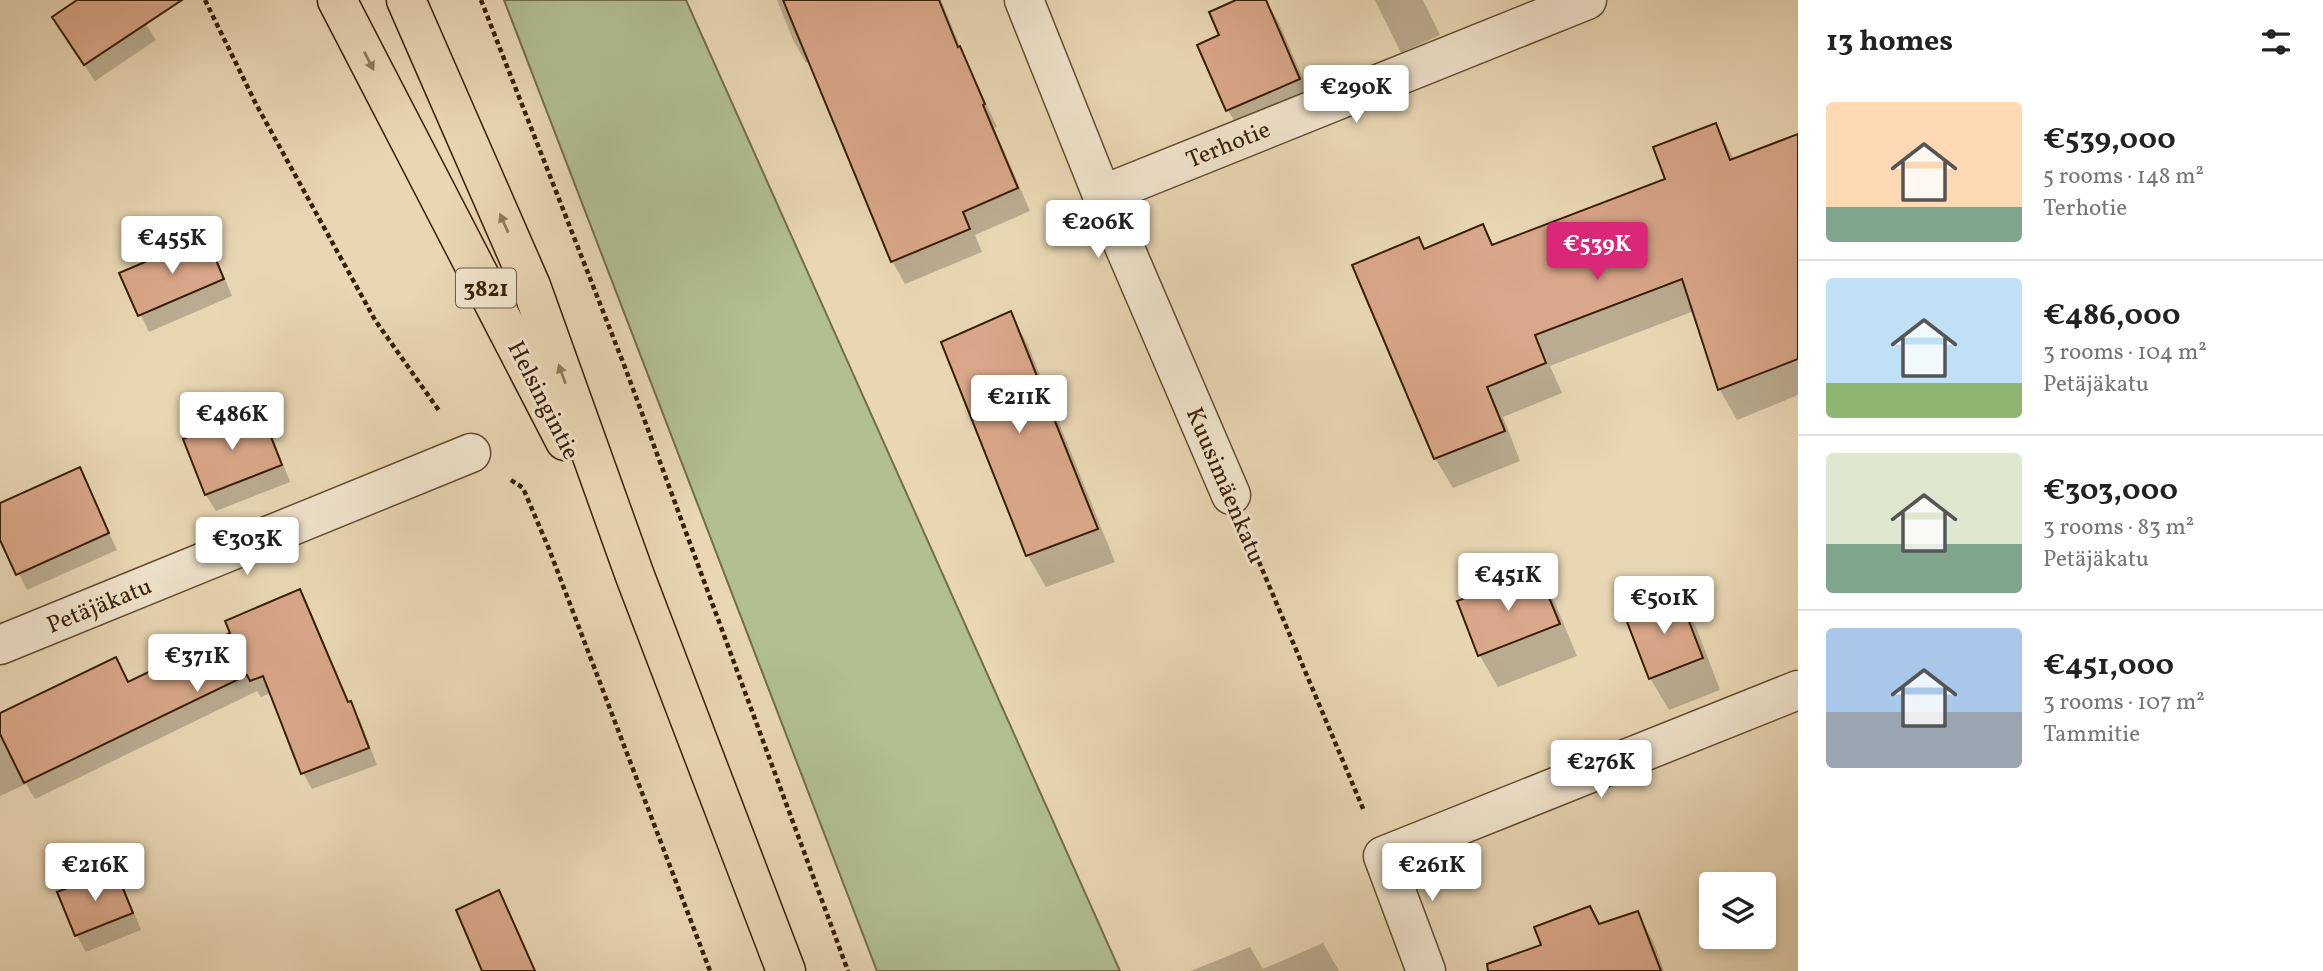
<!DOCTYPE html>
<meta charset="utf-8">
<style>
body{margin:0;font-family:Vollkorn,serif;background:#f2f2f2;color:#222;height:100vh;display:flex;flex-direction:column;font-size:26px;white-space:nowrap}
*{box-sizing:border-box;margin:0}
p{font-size:23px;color:#767676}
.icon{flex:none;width:38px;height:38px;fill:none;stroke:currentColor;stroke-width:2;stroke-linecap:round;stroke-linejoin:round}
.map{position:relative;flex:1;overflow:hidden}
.drawer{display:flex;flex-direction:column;background:#fff;width:525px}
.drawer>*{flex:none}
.tools{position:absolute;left:1699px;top:872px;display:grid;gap:14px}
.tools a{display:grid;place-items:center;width:77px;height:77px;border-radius:7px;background:#fff;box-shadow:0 4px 10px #0003;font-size:35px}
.price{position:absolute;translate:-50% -60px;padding:0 16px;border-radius:7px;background:#fff;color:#222;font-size:23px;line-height:46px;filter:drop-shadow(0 2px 4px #0008)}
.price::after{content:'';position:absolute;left:50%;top:42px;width:21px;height:16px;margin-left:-10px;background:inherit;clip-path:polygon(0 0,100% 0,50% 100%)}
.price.current{background:#db2777;color:#fff}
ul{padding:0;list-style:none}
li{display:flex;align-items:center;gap:21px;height:175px;padding:0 28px}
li+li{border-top:2px solid #e0e0e0}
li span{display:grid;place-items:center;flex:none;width:196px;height:140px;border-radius:7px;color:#555}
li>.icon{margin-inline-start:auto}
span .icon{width:84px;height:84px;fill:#fffc;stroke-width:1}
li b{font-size:30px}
h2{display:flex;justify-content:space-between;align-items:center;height:84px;padding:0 28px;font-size:30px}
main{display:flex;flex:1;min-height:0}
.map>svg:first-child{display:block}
.green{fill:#b1bf91;stroke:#746e49;stroke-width:2}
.shadow{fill:#0003}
.building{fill:#d9a789;stroke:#381e01;stroke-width:2}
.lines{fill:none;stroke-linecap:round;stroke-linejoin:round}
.street-casing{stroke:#644c2e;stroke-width:41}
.primary-casing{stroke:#381e01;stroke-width:41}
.path{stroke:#381e01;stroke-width:4.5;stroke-dasharray:5 3.5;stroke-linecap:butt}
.street{stroke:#f1e5ce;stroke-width:38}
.primary{stroke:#e9d7b4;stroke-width:38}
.oneway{fill:#907a5a}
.labels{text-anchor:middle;stroke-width:6;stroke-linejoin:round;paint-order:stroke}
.shield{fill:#f1e5ce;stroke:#705a3e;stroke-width:2}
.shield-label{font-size:23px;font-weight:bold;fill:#381e01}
.street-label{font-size:24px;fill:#381e01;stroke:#f1e5ce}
</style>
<main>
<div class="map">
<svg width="1798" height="971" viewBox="0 0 1798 971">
<rect width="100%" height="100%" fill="#e9d7b4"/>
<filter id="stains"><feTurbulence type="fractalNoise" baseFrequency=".00286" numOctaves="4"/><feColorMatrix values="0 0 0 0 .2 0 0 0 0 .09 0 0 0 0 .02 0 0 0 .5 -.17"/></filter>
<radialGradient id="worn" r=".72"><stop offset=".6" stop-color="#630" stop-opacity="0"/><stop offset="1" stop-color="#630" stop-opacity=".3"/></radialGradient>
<path class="green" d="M504,0H686L1120,971H877Z"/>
<g class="shadow">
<path d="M80,0H131L156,40L95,81L63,34Z"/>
<path d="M777,0H941L964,56L997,127L994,128L1030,211L975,235L982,252L905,284L892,261L810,61L806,63L793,40Z"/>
<path d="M1240,0H1265L1279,23L1317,111L1246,142L1228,110L1199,46L1221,36Z"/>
<path d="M1375,0H1423L1440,35L1401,53Z"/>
<path d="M1715,125L1735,161L1798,135V395L1737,420L1720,390L1694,311L1550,366L1562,393L1503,417L1520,461L1453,488L1435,458L1418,239L1425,250L1483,226L1494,246L1668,180Z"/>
<path d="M206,238L215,255L232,296L149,332L121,274Z"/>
<path d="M1010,314L1028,345L1115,562L1046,587L1028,556L943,343Z"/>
<path d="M260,411L269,428L290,482L216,511L206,495L185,440Z"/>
<path d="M79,469L117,550L27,590L0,536V505Z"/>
<path d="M1537,573L1556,605L1577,656L1498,687L1480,656L1460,602Z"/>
<path d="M300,592L309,608L349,704L360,720L377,765L312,789L303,773L271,693L261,697L257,691L35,799L26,784L0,796V715L128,684L232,634Z"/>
<path d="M1678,595L1696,627L1720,690L1669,710L1650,678Z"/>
<path d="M115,871L124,888L141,930L86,952L77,936L60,893Z"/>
<path d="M499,893L508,909L535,971H484Z"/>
<path d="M1637,913L1653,941L1664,971H1532Z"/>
<path d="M1323,943L1339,971H1191L1250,947L1263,969Z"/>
</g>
<g class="building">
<path d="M77,0H182L84,65L52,17Z"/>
<path d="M783,0H939L958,47L960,46L985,104L983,105L1018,188L963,212L970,229L891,262Z"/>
<path d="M1236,0H1266L1300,79L1226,111L1197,45L1219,35L1209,12Z"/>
<path d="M1716,123L1730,160L1798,134V359L1718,390L1682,279L1535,335L1546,363L1487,387L1505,431L1434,459L1352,265L1419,237L1424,249L1483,224L1492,245L1665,179L1653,147Z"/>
<path d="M206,236L224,279L138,316L119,273Z"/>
<path d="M1011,311L1098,529L1026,556L941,342Z"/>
<path d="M260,409L282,465L205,495L183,439Z"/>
<path d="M80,467L109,533L16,575L0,540V503Z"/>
<path d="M1538,571L1560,624L1478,656L1457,601Z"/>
<path d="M300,589L348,702L351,701L369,748L301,774L263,676L250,681L247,675L24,783L0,734V713L116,657L128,682L230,633L225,621Z"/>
<path d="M1678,593L1703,658L1649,679L1624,614Z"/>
<path d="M115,869L133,913L75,936L57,892Z"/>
<path d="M499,890L535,971H482L456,910Z"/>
<path d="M1590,906L1599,924L1638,911L1661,971H1488L1487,964L1541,945L1534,927Z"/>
</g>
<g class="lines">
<g class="street-casing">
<g id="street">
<path d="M1024,0L1102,195L1231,495"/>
<path d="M1102,195L1587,0"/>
<path d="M0,645L471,453"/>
<path d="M1426,971L1383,856L1798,690"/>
</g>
</g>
<g class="primary-casing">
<g id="primary">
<path d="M337,0L565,441"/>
<path d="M406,0L531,286L635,576L786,971"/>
</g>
</g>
<g class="path">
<path d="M205,0L256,104L375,320L440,412"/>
<path d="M481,0L626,370L848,971"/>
<path d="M511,480L523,488L549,549L710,971"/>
<path d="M1249,538L1364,811"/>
</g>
<use href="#street" class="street"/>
<use href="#primary" class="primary"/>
</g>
<defs><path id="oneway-solid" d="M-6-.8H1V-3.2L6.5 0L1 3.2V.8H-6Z" transform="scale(1.75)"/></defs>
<g class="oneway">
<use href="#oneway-solid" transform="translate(369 61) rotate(63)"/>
<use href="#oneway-solid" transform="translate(504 223) rotate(-114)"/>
<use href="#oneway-solid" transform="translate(562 374) rotate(-110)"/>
</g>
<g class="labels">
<rect class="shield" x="456" y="268.5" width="60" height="39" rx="5"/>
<g class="shield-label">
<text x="486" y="296">3821</text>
</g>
<g class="street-label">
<text transform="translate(1228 144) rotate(-22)" y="8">Terhotie</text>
<text transform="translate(544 400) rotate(63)" y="8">Helsingintie</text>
<text transform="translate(1226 485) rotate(67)" y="8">Kuusimäenkatu</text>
<text transform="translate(99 605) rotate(-22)" y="8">Petäjäkatu</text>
</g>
</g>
<rect width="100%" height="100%" filter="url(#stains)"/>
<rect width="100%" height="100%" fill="url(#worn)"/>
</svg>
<div class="tools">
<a><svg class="icon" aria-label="layers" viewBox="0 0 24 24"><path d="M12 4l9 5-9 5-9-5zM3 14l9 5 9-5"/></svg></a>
</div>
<b class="price" style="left:1356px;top:125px">€290K</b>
<b class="price" style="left:1098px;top:260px">€206K</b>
<b class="price" style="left:172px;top:276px">€455K</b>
<b class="price current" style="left:1597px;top:282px">€539K</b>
<b class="price" style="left:1019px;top:435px">€211K</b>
<b class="price" style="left:232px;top:452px">€486K</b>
<b class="price" style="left:247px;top:577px">€303K</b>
<b class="price" style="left:1508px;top:613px">€451K</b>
<b class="price" style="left:1664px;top:636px">€501K</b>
<b class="price" style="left:197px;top:694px">€371K</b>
<b class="price" style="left:1601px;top:800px">€276K</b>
<b class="price" style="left:95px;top:903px">€216K</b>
<b class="price" style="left:1432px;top:903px">€261K</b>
</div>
<section class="drawer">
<h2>13 homes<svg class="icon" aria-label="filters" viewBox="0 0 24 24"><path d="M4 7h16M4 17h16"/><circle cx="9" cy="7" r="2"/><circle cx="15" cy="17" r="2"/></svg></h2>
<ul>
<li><span style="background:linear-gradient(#ffd9b3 75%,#7fa58c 0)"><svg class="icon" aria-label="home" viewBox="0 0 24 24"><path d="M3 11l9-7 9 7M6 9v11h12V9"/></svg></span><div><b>€539,000</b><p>5 rooms · 148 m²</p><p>Terhotie</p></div></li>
<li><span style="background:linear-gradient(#bfe0f5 75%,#8fb573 0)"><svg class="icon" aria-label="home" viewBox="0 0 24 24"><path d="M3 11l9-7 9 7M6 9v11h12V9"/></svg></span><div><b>€486,000</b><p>3 rooms · 104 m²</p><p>Petäjäkatu</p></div></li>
<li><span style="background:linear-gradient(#dfe7d0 65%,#7fa58c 0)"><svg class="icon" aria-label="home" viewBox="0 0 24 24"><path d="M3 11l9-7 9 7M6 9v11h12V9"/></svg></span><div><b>€303,000</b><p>3 rooms · 83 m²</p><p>Petäjäkatu</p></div></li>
<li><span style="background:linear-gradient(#a9c7e8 60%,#9aa5b1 0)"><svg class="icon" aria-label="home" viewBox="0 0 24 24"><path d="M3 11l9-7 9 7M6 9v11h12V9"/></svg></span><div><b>€451,000</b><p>3 rooms · 107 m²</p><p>Tammitie</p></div></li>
</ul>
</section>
</main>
